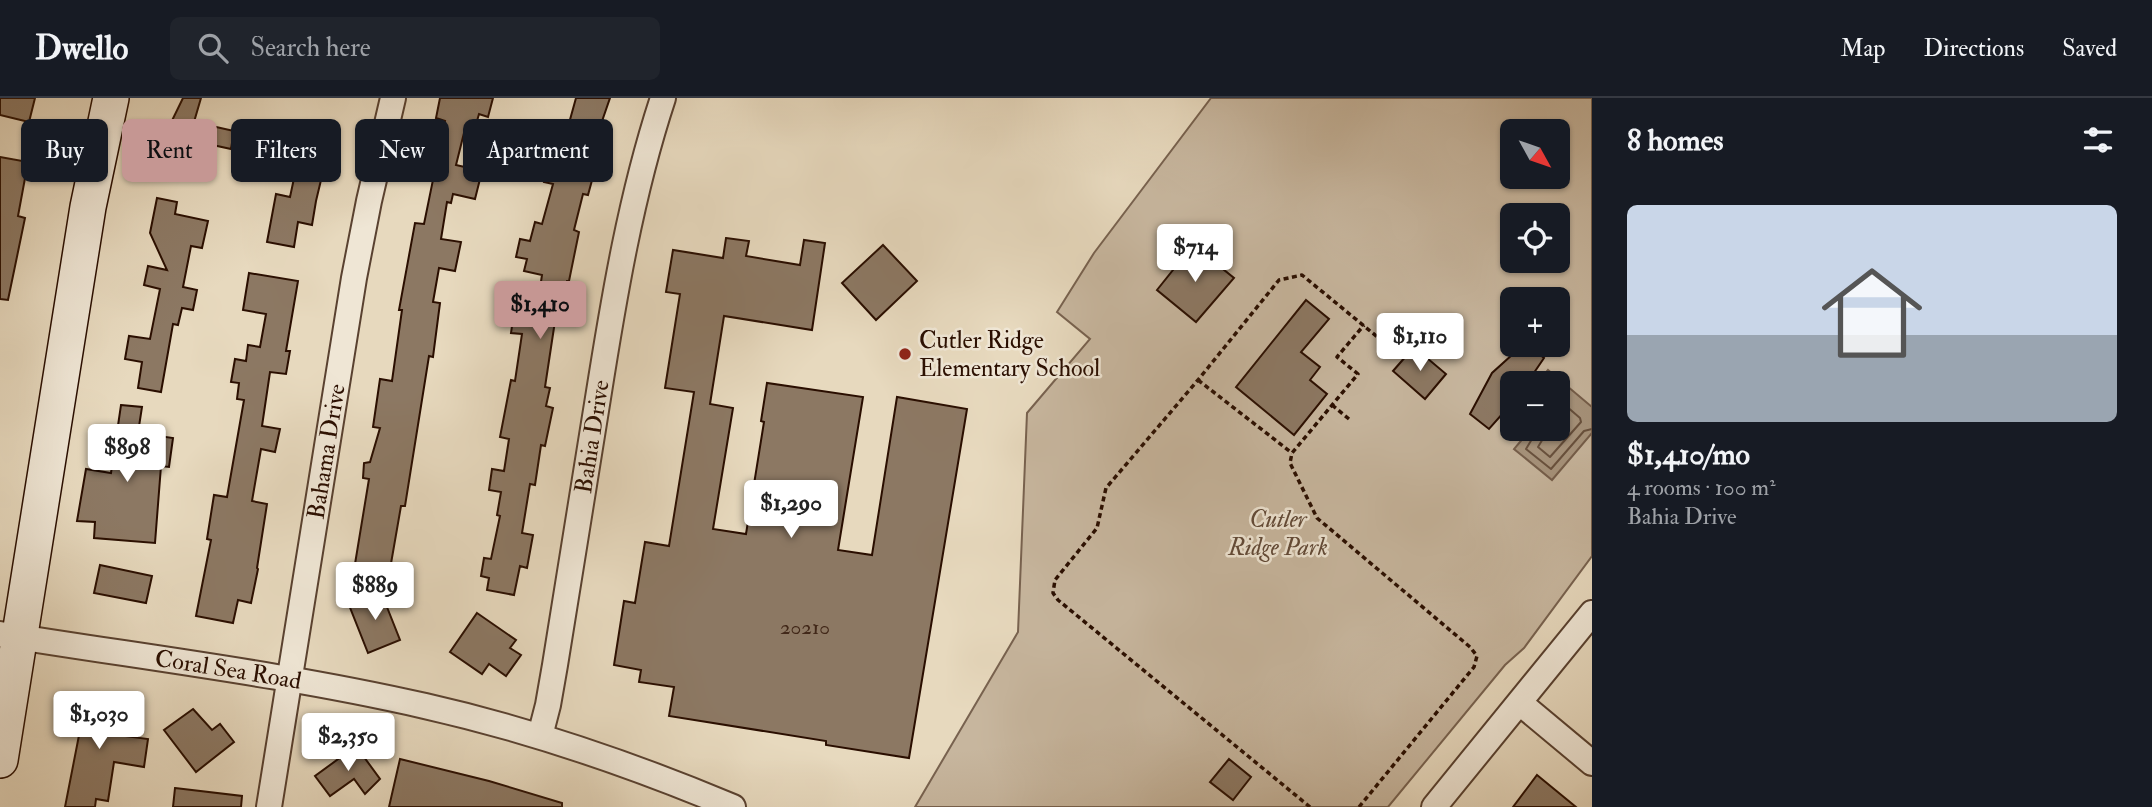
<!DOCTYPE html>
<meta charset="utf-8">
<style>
body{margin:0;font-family:"IM FELL Double Pica",serif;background:#20242c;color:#f1f3f6;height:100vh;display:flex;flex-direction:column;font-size:26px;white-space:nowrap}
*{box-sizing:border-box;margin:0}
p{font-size:23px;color:#9ea1a6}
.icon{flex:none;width:38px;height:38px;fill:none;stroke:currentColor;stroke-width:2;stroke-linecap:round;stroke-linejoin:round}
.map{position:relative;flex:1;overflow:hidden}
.drawer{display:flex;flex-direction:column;background:#171b24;width:560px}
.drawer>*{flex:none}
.guide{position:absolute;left:21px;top:21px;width:665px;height:63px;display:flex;gap:14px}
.needle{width:46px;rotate:130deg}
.controls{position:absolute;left:1500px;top:21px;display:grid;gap:14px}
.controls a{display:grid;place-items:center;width:70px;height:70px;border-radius:10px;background:#171b24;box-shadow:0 2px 5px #0004;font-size:35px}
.price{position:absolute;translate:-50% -60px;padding:0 16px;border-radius:7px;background:#fff;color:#222;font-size:23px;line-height:46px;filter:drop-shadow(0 2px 4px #0008)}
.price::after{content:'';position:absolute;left:50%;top:42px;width:21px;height:16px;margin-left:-10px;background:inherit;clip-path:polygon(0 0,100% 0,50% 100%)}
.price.current{background:#c59692;color:#111}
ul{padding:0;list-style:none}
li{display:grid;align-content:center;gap:14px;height:371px;padding:0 35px}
li span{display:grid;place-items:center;height:217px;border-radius:10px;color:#555}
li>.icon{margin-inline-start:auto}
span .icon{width:126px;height:126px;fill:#fffc;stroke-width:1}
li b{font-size:30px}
h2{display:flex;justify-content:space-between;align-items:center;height:84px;padding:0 35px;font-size:30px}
.tag{padding:0 24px;border-radius:10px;background:#171b24;box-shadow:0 2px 5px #0004;font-size:24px;line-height:63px}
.tag.current{background:#c59692;color:#111}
header{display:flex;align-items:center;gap:42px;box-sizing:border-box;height:98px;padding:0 35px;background:#171b24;border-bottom:2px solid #363941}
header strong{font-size:33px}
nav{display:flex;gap:38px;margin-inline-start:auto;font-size:24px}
.search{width:490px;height:63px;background:#20242c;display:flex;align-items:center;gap:18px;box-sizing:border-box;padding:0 24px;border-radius:10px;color:#9ea1a6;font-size:26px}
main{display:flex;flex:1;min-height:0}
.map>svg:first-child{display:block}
.green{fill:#c7b69e;stroke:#78624f;stroke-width:2;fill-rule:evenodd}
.water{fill:#a7947d;stroke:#755e4b;stroke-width:2}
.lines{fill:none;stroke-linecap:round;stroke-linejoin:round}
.shore{stroke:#68513e;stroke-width:2}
.building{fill:#8c7863;stroke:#2a0e00;stroke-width:2}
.street-casing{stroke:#594130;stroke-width:28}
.secondary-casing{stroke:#2a0e00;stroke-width:38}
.path{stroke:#2a0e00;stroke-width:3.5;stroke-dasharray:5 3.5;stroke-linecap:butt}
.street{stroke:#efe6d5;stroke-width:24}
.secondary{stroke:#efe6d5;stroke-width:35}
.poi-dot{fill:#8f2418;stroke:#efe6d5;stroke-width:2.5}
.labels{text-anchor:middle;stroke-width:5;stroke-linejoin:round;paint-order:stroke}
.number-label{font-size:21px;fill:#422819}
.poi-label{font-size:24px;fill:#2a0e00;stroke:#efe6d5;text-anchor:start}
.street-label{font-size:24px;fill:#2a0e00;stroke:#efe6d5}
.park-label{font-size:24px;font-style:italic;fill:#614937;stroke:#efe6d5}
</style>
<header>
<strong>Dwello</strong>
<div class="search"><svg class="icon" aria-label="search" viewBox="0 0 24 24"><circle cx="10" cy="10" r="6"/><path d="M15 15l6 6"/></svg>Search here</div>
<nav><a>Map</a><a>Directions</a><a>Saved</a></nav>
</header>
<main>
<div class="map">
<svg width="1592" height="709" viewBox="0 0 1592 709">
<rect width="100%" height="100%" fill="#e7d9be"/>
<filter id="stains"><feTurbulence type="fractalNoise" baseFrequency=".00286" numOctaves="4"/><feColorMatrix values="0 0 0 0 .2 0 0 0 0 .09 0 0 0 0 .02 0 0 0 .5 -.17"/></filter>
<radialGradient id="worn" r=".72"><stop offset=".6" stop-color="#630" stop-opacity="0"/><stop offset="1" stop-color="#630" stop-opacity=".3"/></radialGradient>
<path class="green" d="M1211,0H1592V458L1524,550L1505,567L1388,709H915L1018,534L1027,315L1090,241L1057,214L1094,155ZM1512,33H1558V79H1512ZM1512,117H1558V163H1512ZM1512,201H1558V247H1512ZM1512,285H1558V331H1512Z"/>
<path class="water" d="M1548,272L1592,309V335L1552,382L1514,351L1531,331H1558V285H1537Z"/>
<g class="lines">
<g class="shore">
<path d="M1536,331L1535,336L1526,351L1551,371L1584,333L1592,331"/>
<path d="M1545,331L1544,339L1538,349L1550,359L1581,324L1580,320L1558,301"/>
</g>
</g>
<g class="building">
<path d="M0,0H35L29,24L0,17Z"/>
<path d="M183,0H201L194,24L234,33L231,51L208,46L200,80L179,76L175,61L177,47L163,41Z"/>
<path d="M440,0H493L488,19L479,16L473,37L464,35L456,67L482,73L475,101L453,96L451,105L447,104L441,141L461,144L455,173L439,170L433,204L440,205L433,259L429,258L405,408H401L389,477L354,472L369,381L363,380L364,365L370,364L380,330L373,329L380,281L392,283L402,212H399L415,125L424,126L445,23L436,20Z"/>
<path d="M576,0H610L590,58L598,60L588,97L583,96L574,132L579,134L569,183H567L562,224L555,223L545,289L550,290L546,308L553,310L545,348L541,347L535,387L530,386L522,435L533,437L527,470L520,468L514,497L487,492L489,480L481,478L484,460L491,461L500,418L497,417L501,394L489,392L492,371L504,373L509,341L500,339L511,282L515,283L522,236L511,235L514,214L536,217L542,177L524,173L527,161L516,159L520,141L530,143L535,124L542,126L553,86L544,84L549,62L558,65Z"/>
<path d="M305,29L332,36L316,103L312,127L298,124L294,149L267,144L276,96L290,99Z"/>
<path d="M0,59L28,64L18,118L25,120L8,202L0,201Z"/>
<path d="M157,100L177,104L175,116L208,123L202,150L191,148L183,189L197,192L193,212L182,210L178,227L173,226L161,294L138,290L142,264L125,261L129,238L150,241L160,191L144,187L148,168L167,172L150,135Z"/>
<path d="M726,140L749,143L746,158L800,167L804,142L825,145L812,232L724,218L710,306L733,310L713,431L746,436L764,324L761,323L767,285L863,299L838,452L872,457L897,299L967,311L909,660L826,647V643L669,618L674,589L639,584L641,572L614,567L624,503L635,505L645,444L669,448L694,294L665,290L680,196L666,194L673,152L723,160Z"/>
<path d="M883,147L917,183L876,222L842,185Z"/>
<path d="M1193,147L1234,180L1196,224L1157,192Z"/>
<path d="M249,175L298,183L286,253H290L286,276L270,274L262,328L280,331L275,354L261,351L252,403L267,406L257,470L258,471L251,505L238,502L233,525L196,518L211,442L207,441L214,397L227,399L244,302L237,301L239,285L231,284L235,261L246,263L248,247L260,249L266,216L243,212Z"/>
<path d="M1306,202L1329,221L1301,254L1320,269L1310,282L1327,296L1294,337L1236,289Z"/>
<path d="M1523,247H1528L1544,260L1527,285H1512V305L1489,331L1470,316L1492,275Z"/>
<path d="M1414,249L1446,276L1425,301L1393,273Z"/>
<path d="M121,307L142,309L138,335L173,340L169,369L161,368L155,445L94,440L95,424L77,423L86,371L111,375Z"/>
<path d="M100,467L152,478L146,505L94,495Z"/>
<path d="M381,494L400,542L368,555L349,507Z"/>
<path d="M477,515L516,542L510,550L521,557L506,578L489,566L482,576L450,554Z"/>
<path d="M73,596L112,602L111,607L122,609L117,637L148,641L144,669L114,664L108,703L96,701L95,709H65L82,622L80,621V619L70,617Z"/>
<path d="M193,611L212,632L220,626L234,644L196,674L164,632Z"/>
<path d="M356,648L380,681L365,696L354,681L330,698L315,678Z"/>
<path d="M400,661L489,683L562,705V709H389Z"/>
<path d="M1229,661L1251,679L1233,702L1210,684Z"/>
<path d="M1537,677L1576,709H1513Z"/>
<path d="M175,690L242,698L241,709H173Z"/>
</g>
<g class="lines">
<g class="street-casing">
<g id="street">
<path id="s1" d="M0,536C141,559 285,576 425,608C531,632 633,667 733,709"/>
<path d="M1520,605L1592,665"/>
<path id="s2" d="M540,638L548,607L555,567C569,478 584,389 598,300C614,199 631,97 663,0"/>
<path id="s3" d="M269,709L354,180L369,103L393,0"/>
<path d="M1434,709L1592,515"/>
</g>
</g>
<g class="secondary-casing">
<path id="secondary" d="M0,662L88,109L111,0"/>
</g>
<g class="path">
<path d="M1198,282L1292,355"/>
<path d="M1332,307L1349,321"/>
<path d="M1310,709L1058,502L1053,495L1055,482L1097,430L1106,390L1198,282L1279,182L1302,177L1403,260"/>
<path d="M1359,709L1474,569L1477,558L1470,549L1317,420L1290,365L1292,355L1358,276L1337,259L1364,227"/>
</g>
<use href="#street" class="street"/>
<use href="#secondary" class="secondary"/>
</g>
<circle class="poi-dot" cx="905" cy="256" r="7"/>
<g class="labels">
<g class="number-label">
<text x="805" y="536">20210</text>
</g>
<g class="poi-label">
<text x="919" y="250">Cutler Ridge<tspan x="919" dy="28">Elementary School</tspan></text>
</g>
<g class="street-label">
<text dy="8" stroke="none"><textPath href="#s2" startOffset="304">Bahia Drive</textPath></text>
<text dy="8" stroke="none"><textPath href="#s3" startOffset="360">Bahama Drive</textPath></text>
<text dy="8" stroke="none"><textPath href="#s1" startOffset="231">Coral Sea Road</textPath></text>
</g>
<g class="park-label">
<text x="1278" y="429">Cutler<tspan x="1278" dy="28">Ridge Park</tspan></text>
</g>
</g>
<rect width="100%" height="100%" filter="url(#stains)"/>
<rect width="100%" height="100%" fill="url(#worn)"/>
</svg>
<div class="controls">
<a><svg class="needle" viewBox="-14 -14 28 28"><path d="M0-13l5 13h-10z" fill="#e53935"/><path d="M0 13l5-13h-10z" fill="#9ea1a6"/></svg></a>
<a><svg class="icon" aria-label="locate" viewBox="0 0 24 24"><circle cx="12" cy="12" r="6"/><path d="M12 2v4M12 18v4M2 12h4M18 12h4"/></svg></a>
<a>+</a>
<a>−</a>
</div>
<b class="price" style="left:1195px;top:186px">$714</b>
<b class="price current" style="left:540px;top:243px">$1,410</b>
<b class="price" style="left:1420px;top:275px">$1,110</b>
<b class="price" style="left:127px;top:386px">$898</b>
<b class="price" style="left:791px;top:442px">$1,290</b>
<b class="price" style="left:375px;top:524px">$889</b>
<b class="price" style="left:99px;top:653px">$1,030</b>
<b class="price" style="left:348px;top:675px">$2,350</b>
<div class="guide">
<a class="tag">Buy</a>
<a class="tag current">Rent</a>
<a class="tag">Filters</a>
<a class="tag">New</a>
<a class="tag">Apartment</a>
</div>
</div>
<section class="drawer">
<h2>8 homes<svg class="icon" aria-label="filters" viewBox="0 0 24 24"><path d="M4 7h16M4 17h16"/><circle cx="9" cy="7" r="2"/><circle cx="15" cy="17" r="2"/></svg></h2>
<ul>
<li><span style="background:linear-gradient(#c9d6e8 60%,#9aa5b1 0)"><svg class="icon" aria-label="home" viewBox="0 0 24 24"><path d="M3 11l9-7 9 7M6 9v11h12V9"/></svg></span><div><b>$1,410/mo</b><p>4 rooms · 100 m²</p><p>Bahia Drive</p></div></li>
</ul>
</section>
</main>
